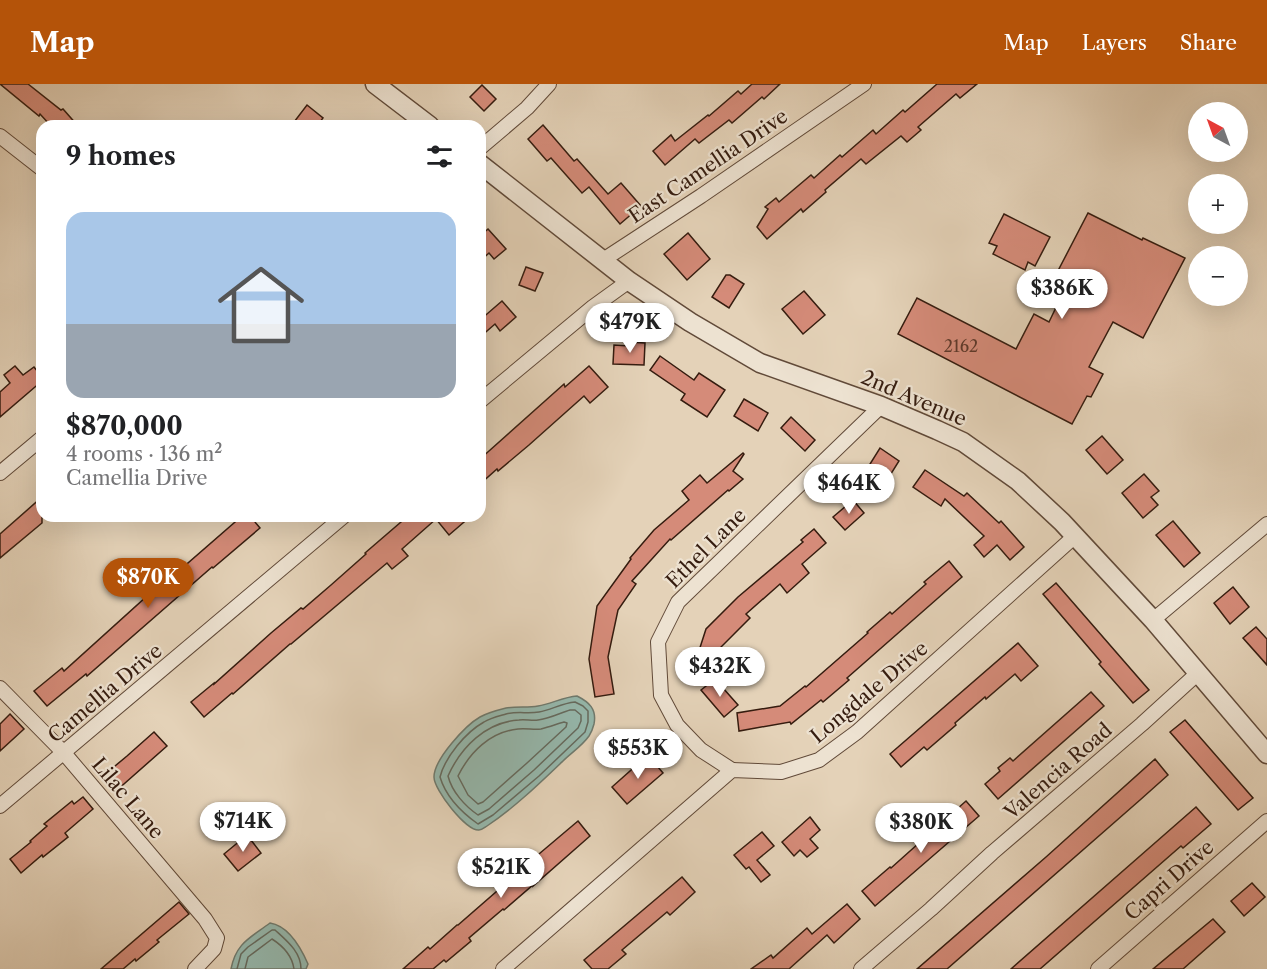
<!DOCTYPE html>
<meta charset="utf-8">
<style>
body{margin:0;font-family:"Libre Caslon Text",serif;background:#f6f6f6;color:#202124;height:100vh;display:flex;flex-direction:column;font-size:22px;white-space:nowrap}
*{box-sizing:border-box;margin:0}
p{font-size:20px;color:#757577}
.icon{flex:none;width:33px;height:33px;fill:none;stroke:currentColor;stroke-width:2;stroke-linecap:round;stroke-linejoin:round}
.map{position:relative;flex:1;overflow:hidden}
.drawer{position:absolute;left:36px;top:36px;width:450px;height:402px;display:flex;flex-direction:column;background:#fff;border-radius:18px;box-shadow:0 6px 24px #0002}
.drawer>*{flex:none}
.needle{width:39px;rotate:319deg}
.controls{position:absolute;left:1188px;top:18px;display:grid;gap:12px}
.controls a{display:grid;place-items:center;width:60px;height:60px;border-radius:50%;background:#fff;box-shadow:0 6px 24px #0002;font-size:30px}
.price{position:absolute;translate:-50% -51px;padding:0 14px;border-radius:21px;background:#fff;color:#222;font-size:20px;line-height:39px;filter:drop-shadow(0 2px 3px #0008)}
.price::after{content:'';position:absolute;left:50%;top:36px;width:18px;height:14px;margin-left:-9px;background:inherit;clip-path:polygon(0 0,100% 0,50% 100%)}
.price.current{background:#b45309;color:#fff}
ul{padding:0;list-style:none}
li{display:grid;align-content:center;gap:12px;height:318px;padding:0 30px}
li span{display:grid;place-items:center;height:186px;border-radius:18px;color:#555}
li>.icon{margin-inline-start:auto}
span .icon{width:108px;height:108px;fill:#fffc;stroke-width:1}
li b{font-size:26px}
h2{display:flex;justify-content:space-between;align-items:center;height:72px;padding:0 30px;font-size:26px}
header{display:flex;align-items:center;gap:36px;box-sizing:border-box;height:84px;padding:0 30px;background:#b45309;color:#fff}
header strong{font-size:28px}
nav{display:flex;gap:33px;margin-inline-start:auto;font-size:21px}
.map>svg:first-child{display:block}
.water{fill:#95b8ad;stroke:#6f7a6e;stroke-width:1.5}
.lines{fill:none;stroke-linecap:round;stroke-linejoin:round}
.shore{stroke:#656a5e;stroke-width:1.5}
.building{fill:#d58b79;stroke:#351c0f;stroke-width:1.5}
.minor-casing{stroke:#614a39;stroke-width:16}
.tertiary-casing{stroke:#614a39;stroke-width:21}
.minor{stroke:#ede2d1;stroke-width:14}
.tertiary{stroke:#ede2d1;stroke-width:18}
.labels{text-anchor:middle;stroke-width:4.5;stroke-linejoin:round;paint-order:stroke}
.number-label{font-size:16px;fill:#5d382a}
.street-label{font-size:20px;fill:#351c0f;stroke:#ede2d1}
</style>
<header>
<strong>Map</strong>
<nav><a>Map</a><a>Layers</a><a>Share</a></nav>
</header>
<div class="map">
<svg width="1267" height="885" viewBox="0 0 1267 885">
<rect width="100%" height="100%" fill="#e4d2b8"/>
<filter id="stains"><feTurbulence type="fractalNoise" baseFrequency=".00333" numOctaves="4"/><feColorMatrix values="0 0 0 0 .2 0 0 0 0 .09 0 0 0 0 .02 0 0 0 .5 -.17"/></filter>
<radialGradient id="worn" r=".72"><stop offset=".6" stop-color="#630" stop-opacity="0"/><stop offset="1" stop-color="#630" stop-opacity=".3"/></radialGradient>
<g class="water">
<path d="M577,612C589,618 597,625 594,640C593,644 591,649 589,652C582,662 571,669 563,677C539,700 514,724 487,742C484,744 482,746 479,746C466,747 434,706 434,693C434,675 466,641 480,633C487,629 498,626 506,624C517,622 528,624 538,622C551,620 563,613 577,612Z"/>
<path d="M270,839C289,842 301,864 308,880L306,885H231C236,859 250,854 270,839Z"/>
</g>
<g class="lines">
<g class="shore">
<path d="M575,618L583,622L588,627V638L585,648L539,692L493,731L478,740C461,728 446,713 440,693C445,673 466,648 484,638C490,634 499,632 506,630C517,627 528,630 539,628C551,626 562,619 575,618Z"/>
<path d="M570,626H575L581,631V637L578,644L534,686L489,725L478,731C465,722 452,708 448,692C461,663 486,638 519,636C525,635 532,637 538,636C549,635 560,629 570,626Z"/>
<path d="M564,638L567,639L566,643L527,679L483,718L478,720L468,711L458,692C470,668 490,648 518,645C526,644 534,646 541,645C549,643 557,640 564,638Z"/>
<path d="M237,885L241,870L248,863L272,846H275C287,857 301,868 301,885"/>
<path d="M245,885L248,873L272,855C283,862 292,871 294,885"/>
</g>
</g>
<g class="building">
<path d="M0,0H28L61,26L63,25L78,42H51L40,30L39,32Z"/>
<path d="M752,0H780L764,15L762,13L732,39L729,36L699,59L695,55L665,81L653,67L671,51L675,57L708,31L709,32L738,7L741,10Z"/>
<path d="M937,0H977L960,14L956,10L918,43L921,46L907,58L901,52L866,80L861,75L825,106L826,108L803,128L801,125L767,155L757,143L768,125L765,123L776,114L779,118L811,91L814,94L840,71L842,73L873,46L876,50L903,26L905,28Z"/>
<path d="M482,1L496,15L484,27L470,13Z"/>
<path d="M307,21L323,34L317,42H291Z"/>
<path d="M543,41L574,77L577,75L608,110L621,99L641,122L620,140L589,103L582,109L551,74L547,77L528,55Z"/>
<path d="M1088,129L1142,156L1143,154L1185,174L1143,254L1113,238L1089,283L1103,290L1091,313L1087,312L1072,340L898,250L917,214L1016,265L1034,230L1049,238L1061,213L1048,206Z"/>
<path d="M1004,130L1050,153L1035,182L1028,178L1025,186L993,170L997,162L989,159Z"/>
<path d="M488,145L506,165L494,175L489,169L480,177V152Z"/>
<path d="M688,149L710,175L687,196L664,170Z"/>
<path d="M526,183L543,189L535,207L519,201Z"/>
<path d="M726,191H730L744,200L729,224L712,213Z"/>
<path d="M804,207L825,231L803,250L782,225Z"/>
<path d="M502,217L516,233L500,247L495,240L480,253V236Z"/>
<path d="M629,258L645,259L644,281L613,280L614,261L629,262Z"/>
<path d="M660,272L694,296L699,289L725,306L707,333L681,316L685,310L650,286Z"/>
<path d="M15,282L23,291L34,283L42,293V297L0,333V308L10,299L4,291Z"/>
<path d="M589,282L608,303L590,319L584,312L529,361L498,387L497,385L480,400V375L564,300L565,303Z"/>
<path d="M744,315L768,329L758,347L734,332Z"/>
<path d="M791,333L815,356L805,367L781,344Z"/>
<path d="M1102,352L1123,376L1107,390L1086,366Z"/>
<path d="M880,364L899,377L889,393L870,380Z"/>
<path d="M743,369L744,370L733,387L743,395L729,407L728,406L671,456L670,455L632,497L636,500L618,526L608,573L614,610L595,613L589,575L597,522L631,475L630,474L654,446L689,416L682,407L700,391L707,399Z"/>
<path d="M925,386L964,412L967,409L999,439L1001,437L1024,463L1010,476L997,461L984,473L974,461L984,452L945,415L941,422L913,403Z"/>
<path d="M1144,390L1159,407L1151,413L1158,421L1143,434L1122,409Z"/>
<path d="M42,413V439L0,474V450Z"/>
<path d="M853,416L864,429L845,446L833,433Z"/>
<path d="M242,432H250L260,444L213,484L212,483L87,592L86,590L47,622L34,607L62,584L64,587L156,504L158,505Z"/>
<path d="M408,432H471L449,451L436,435L402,465L408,472L392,485L387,479L291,560H290L233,610L232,609L204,633L191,618L214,599V600L271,549L301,524L303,525L331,501L366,470L365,469Z"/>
<path d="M1173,437L1200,469L1184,483L1156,451Z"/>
<path d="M814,445L826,459L802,480L809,489L787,509L780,500L746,530L750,534L719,565L727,567L722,584L696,576L706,545L738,513L803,458L801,456Z"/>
<path d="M949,477L962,493L847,594L849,596L823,618L821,616L791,640L790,638L739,647L737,629L780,622L805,602L806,603L868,549L867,548L890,528L892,530L926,500L924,498Z"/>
<path d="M1056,499L1149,606L1133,619L1099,580L1101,578L1043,510Z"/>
<path d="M1233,503L1249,523L1230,540L1214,519Z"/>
<path d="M1256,543L1267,555V581L1243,554Z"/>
<path d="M1018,559L1038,582L1021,597L1015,590L986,615L985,613L955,639L956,641L927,666L924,663L901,683L890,670Z"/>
<path d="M715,595L738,621L724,633L701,606Z"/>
<path d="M1091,608L1104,622L998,715L985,700L1000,687L998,684L1010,674L1013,677Z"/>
<path d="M10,630L24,645L0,667V640Z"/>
<path d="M1185,636L1253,714L1238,726L1170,648Z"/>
<path d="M154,648L167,662L116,707L103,692L127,672Z"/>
<path d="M648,671L663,689L627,720L612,703Z"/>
<path d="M1155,675L1168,691L1140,716L947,885H917L1046,773Z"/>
<path d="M83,713L93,725L65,749L68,753L43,773L42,771L21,789L10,775L31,758L30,757L47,742L44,740L72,717L74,720Z"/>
<path d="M966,717L979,732L875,822L862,807L890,783L891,784Z"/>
<path d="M1196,723L1211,740L1183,764L1181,762L1040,885H1011Z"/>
<path d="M810,733L820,746L810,755L818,764L807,773L800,766L794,772L782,758Z"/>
<path d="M578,737L590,752L533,802V801L504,826L503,825L469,854L471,857L446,878L444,876L433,885H403L428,863L430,865L457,841H458L520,787V786Z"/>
<path d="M762,748L774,762L757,776L770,791L761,798L749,783L746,785L734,771Z"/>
<path d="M247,751L261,769L238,787L224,770Z"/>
<path d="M682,793L695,808L670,831L667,828L622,866L626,870L608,885H592L584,876Z"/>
<path d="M1252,799L1265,813L1244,832L1231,817Z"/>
<path d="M179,818L189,830L157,856L159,858L136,877L135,875L123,885H101Z"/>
<path d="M847,820L860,835L834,859L827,851L789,885H751L771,871L773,874L807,844L812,850Z"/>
<path d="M1213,835L1225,848L1183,885H1153Z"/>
</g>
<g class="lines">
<g class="minor-casing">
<g id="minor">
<path d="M0,52L42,85"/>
<path d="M480,64L527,24L549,0"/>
<path d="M603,176L701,112L864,0"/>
<path d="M480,317L593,223L629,197"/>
<path d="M0,389L42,354"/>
<path d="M1153,536L1267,440"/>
<path d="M0,604L64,669L205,835L217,854L214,865L195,885"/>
<path d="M732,686L701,666L677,641L661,611L658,558L678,518L881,322"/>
<path d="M0,722L344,432"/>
<path d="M503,885L732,686L781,688L819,676L857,648L1075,452"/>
<path d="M861,885L931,825L992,769L1142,640L1198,589"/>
<path d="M1098,885L1267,737"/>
</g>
</g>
<g class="tertiary-casing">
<g id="tertiary">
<path d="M375,0L430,42"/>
<path d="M480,80L629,197L690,238L760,279L881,322L937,346L963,358L1018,397L1062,438L1153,536L1267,670"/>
</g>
</g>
<use href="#minor" class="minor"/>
<use href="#tertiary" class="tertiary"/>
</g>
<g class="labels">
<g class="number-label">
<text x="961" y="268">2162</text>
</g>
<g class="street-label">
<text transform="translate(708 82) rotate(-34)" y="7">East Camellia Drive</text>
<text transform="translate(914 314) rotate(23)" y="7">2nd Avenue</text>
<text transform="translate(706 464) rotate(-45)" y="7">Ethel Lane</text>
<text transform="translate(869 608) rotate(-40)" y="7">Longdale Drive</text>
<text transform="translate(105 609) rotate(-40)" y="7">Camellia Drive</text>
<text transform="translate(1058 687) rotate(-41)" y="7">Valencia Road</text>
<text transform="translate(128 714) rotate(50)" y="7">Lilac Lane</text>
<text transform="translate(1169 796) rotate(-41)" y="7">Capri Drive</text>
</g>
</g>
<rect width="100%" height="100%" filter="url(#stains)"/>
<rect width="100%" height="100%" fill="url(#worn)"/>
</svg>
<div class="controls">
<a><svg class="needle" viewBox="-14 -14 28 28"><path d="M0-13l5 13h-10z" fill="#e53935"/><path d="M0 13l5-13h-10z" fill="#757577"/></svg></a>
<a>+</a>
<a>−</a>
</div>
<b class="price" style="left:1062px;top:236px">$386K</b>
<b class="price" style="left:630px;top:270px">$479K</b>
<b class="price" style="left:849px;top:431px">$464K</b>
<b class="price current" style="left:148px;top:525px">$870K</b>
<b class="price" style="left:720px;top:614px">$432K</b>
<b class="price" style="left:638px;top:696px">$553K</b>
<b class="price" style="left:243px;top:769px">$714K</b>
<b class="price" style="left:921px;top:770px">$380K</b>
<b class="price" style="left:501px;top:815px">$521K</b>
<section class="drawer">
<h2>9 homes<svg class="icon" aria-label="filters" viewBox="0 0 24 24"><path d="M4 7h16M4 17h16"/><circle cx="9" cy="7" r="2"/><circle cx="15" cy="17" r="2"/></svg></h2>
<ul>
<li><span style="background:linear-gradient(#a9c7e8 60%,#9aa5b1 0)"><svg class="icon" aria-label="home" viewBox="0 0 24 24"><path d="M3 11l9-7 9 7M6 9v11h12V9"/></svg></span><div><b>$870,000</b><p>4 rooms · 136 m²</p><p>Camellia Drive</p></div></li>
</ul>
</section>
</div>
